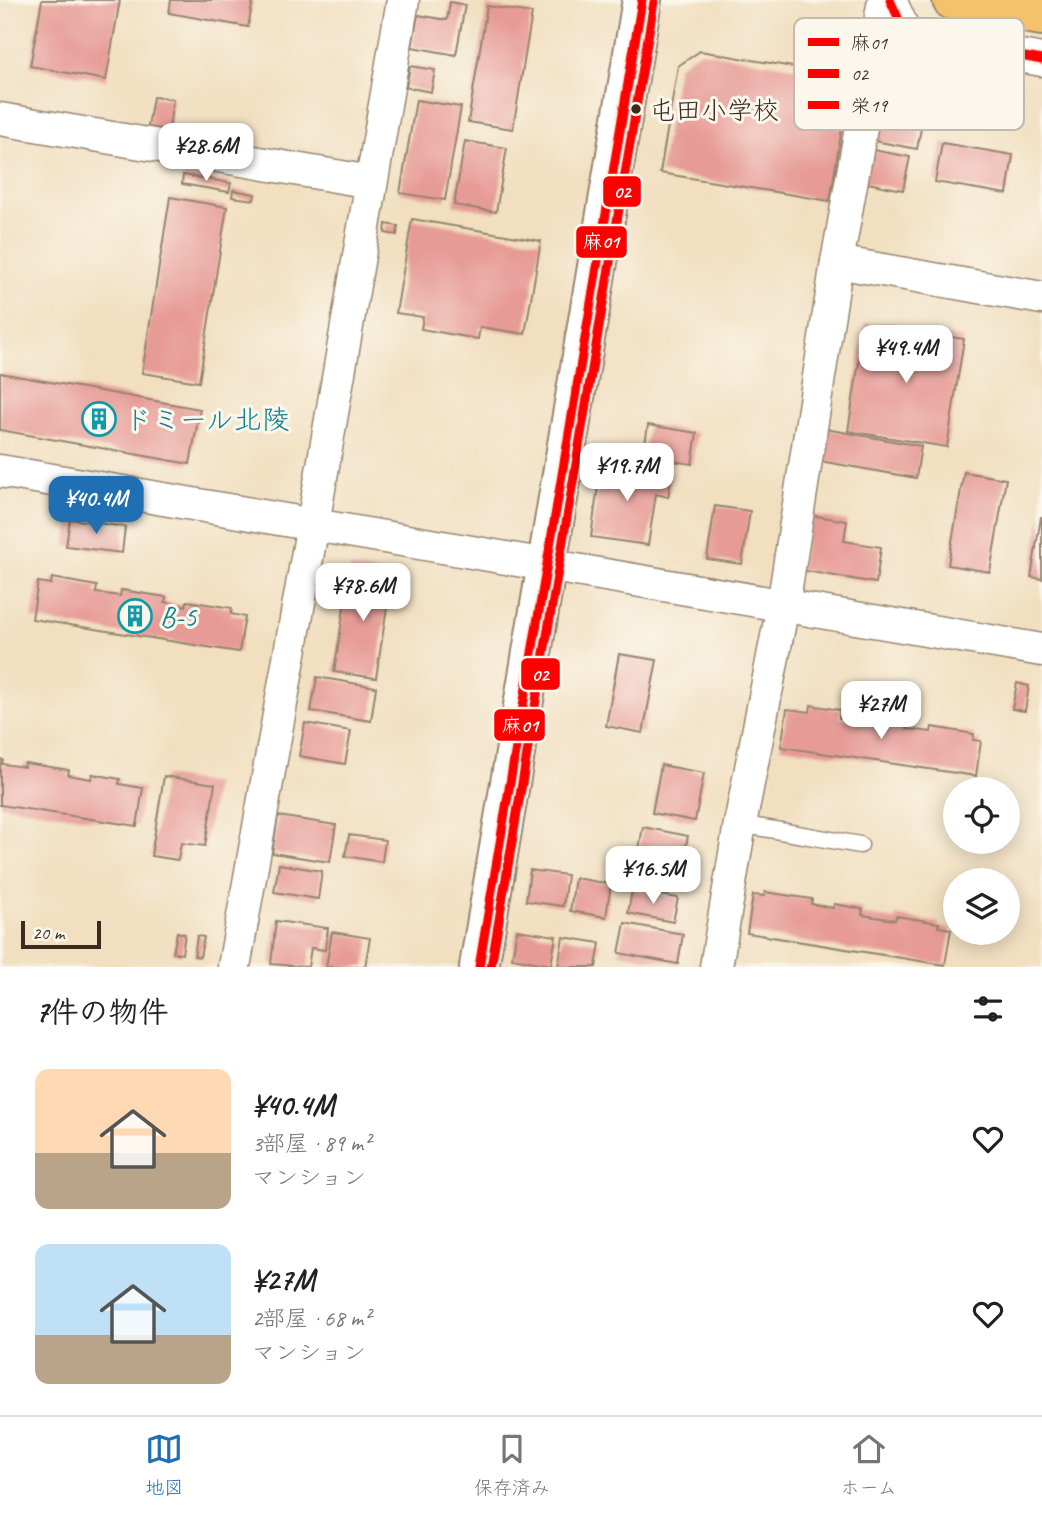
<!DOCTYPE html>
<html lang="ja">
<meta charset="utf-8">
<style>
body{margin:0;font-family:Caveat,"Klee One",sans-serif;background:#f2f2f2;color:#222;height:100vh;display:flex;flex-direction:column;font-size:26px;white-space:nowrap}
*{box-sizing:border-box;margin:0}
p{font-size:23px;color:#767676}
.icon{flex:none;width:38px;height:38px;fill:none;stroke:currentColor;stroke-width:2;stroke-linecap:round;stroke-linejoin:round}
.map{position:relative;height:967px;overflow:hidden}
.details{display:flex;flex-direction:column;background:#fff;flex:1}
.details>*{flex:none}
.tools{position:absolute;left:943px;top:777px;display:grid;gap:14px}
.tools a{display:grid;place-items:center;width:77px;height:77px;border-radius:50%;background:#fff;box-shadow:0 4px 18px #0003;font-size:35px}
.scale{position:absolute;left:21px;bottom:18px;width:80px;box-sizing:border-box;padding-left:7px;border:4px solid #3b2a1e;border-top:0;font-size:19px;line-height:24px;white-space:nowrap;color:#3b2a1e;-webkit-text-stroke:5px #fbf7ec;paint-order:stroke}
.price{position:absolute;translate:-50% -60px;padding:0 16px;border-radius:14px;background:#fff;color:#222;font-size:23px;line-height:46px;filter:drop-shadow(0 2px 4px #0008)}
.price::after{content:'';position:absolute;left:50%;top:42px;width:21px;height:16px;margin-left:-10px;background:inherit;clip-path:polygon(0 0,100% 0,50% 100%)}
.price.active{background:#1f6fb2;color:#fff}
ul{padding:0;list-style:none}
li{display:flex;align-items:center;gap:21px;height:175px;padding:0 35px}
li span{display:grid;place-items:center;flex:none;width:196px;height:140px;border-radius:14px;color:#555}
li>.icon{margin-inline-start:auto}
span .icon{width:84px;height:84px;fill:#fffc;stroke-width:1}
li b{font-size:30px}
h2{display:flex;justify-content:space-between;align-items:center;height:84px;padding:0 35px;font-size:30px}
.menu{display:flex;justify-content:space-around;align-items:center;height:98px;border-top:2px solid #e0e0e0;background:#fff;font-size:19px;color:#767676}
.menu a{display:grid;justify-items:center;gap:4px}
.menu .active{color:#1f6fb2}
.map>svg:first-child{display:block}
.building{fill:#e79b96}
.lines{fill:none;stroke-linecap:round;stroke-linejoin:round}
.service-casing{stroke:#96846f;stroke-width:19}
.minor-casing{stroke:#96846f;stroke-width:35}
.tertiary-casing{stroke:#96846f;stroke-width:42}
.primary-casing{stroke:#96846f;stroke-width:42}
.service{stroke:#fff;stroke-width:16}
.minor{stroke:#fff;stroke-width:32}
.tertiary{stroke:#fff;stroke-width:38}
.primary{stroke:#f3c26a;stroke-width:38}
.bus-1-casing{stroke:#fbf7ec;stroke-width:14}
.bus-2-casing{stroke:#fbf7ec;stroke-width:14}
.bus-3-casing{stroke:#fbf7ec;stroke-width:14}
.bus-1{stroke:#f00;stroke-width:9}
.bus-2{stroke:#f00;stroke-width:9}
.bus-3{stroke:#f00;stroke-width:9}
.bus-dot{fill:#3b2a1e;stroke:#fbf7ec;stroke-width:2.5}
.labels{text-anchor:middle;stroke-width:6;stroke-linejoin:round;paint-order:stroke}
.bus-label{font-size:26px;fill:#3b2a1e;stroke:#fbf7ec;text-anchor:start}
.culture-label{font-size:28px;fill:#0d838f;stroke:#fbf7ec;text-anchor:start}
.key{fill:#fbf7ec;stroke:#c1baae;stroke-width:2}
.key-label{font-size:19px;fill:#3b2a1e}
.line-badge{stroke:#fbf7ec;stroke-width:2.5}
.badge-label{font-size:19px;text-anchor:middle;font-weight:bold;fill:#fff}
</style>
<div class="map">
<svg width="1042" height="967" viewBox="0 0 1042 967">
<rect width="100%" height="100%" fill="#fbf7ec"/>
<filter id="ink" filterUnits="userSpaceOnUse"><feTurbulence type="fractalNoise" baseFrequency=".0143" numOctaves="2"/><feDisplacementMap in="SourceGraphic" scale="14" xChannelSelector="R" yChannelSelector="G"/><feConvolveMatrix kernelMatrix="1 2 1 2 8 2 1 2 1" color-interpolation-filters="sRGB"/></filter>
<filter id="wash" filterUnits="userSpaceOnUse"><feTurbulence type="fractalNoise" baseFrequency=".00686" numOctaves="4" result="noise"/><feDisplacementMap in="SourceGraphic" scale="28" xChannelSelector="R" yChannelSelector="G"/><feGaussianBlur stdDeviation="1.57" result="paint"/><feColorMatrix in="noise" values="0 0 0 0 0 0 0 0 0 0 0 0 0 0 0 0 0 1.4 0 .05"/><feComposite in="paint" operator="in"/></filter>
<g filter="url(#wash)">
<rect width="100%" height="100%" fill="#f1dfc0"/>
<g id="blocks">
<g class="building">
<path d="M42,0H120L106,80L30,66Z"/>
<path d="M171,0H253L248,27L169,13Z"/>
<path d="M450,2L465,5L456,55L412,47L418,15L447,20Z"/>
<path d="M487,6L532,13L513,129L468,122Z"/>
<path d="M700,51L850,77L830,201L660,173L678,66Z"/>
<path d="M410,66L435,70L431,92L406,87Z"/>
<path d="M880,88L927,97L917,149L869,140Z"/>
<path d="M153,97L173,99L169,130L148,127Z"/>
<path d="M416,100L461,107L445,200L400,193Z"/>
<path d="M465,141L507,148L496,212L454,205Z"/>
<path d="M942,143L1013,155L1007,194L935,182Z"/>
<path d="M863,148L910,157L903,190L857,181Z"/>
<path d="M183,175L231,183L229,192L182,184Z"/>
<path d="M233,190L255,194L254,200L232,197Z"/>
<path d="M170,197L227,207L199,382L142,373Z"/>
<path d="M412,219L541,241L525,334L480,327L478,339L421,329L423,317L396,313Z"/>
<path d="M386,224L398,226L397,235L385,233Z"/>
<path d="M865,323L964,339L947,447L848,431Z"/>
<path d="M0,373L200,409L190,464L0,430Z"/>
<path d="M648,425L697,433L692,464L643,456Z"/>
<path d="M820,428L921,446L916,478L814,460Z"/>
<path d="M601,464L672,474L668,497L656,494L648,545L591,537Z"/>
<path d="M964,472L1006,479L990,572L948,565Z"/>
<path d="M715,506L750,511L742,564L707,559Z"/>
<path d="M810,515L847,521L844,541L881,547L876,583L800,570Z"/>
<path d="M1041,517H1042V579L1031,577Z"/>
<path d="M70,519L125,527L122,553L66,546Z"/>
<path d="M350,568L392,575L376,678L334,672Z"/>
<path d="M52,578L97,586L96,593L120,596L121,590L166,597L165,602L186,606L187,601L232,608L231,614L245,617L239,652L32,619L38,582L51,584Z"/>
<path d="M619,654L657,660L643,733L606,726Z"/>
<path d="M317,677L376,687L371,721L311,711Z"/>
<path d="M1017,683L1029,686L1025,711L1012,709Z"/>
<path d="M811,705L840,710L839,718L864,721V716L908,722L907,729L931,732L932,727L974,734L973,740L981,741L976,776L781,747L787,709L810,712Z"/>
<path d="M305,723L351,731L345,764L299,756Z"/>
<path d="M0,759L3,760L2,764L24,767L25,763L69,770L68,775L91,779L92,774L120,779L119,784L143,788L137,826L0,805Z"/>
<path d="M661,765L704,773L695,821L652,813Z"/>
<path d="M164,776L215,784L205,846L181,843L178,860L151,856Z"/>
<path d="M278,816L336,825L330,862L272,853Z"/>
<path d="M643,827L688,836L682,864L673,862L669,881L634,875Z"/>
<path d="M349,835L385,840L382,862L345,856Z"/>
<path d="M279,864L322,871L318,899L274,892Z"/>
<path d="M530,870L567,875L563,906L526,901Z"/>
<path d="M575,878L611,884L606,917L570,911Z"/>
<path d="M632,890L678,898L673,922L628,913Z"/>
<path d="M765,892L812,899L811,904L833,908L834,904L863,909L862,915L895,920L896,916L939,923L938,927L951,929L945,965L747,933L753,895L764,896Z"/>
<path d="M276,921L328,928L325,950L311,948L308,967L271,964Z"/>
<path d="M625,923L683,934L678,964L619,953Z"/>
<path d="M517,930L556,936L551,965L512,958Z"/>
<path d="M177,932L185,934L182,954L173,953Z"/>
<path d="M332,932L370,938L365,967H326Z"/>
<path d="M197,936L204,937L200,957L194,956Z"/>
<path d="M563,937L600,943L596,967H558Z"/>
</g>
</g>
</g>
<g filter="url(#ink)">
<use href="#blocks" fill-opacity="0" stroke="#96846f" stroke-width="2"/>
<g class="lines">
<g class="service-casing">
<path id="service" d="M740,824L860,845"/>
</g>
<g class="minor-casing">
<g id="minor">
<path d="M890,0L906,35L1042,60"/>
<path d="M0,119L371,182"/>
<path d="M837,262L1042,298"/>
<path d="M0,471L1042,650"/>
<path d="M234,967L313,524L403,0"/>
<path d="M716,967L740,824L783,606L837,262L884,0"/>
</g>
</g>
<g class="tertiary-casing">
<path id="tertiary" d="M479,967L642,0"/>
</g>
<g class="primary-casing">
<path id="primary" d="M952,0L1042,16"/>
</g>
<use href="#service" class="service"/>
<use href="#minor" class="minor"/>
<use href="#tertiary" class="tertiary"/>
<use href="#primary" class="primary"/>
<g class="bus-1-casing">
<path id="bus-1" d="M479,967L642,0"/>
</g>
<g class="bus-2-casing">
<path id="bus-2" d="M491,967L654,2"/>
</g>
<g class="bus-3-casing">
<path id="bus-3" d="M890,0L906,35L1042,60"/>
</g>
<use href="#bus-1" class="bus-1"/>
<use href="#bus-2" class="bus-2"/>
<use href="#bus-3" class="bus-3"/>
</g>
</g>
<defs>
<g id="building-ring" transform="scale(1.75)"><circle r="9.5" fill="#fbf7ec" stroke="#0f9aa8" stroke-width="1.5"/><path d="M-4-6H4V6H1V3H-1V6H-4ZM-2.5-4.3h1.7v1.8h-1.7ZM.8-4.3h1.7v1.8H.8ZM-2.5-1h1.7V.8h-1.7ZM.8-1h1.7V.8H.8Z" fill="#0f9aa8"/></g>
</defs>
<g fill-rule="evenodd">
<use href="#building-ring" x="99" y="419"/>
<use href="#building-ring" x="135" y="616"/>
</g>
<circle class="bus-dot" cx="636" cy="109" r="6"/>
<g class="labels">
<g class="bus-label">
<text x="649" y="119">屯田小学校</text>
</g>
<g class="culture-label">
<text x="124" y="429">ドミール北陵</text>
<text x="160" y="626">B-5</text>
</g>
</g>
<rect x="794" y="18" width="230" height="112" rx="10" class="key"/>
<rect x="808" y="38" width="31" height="8" fill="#f00"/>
<rect x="808" y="69" width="31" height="9" fill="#f00"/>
<rect x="808" y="101" width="31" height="8" fill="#f00"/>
<g class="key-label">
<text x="851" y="49">麻01</text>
<text x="851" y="80">02</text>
<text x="851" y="112">栄19</text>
</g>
<g class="line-badge">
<rect x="602" y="175" width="40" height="33" rx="7" fill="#f00"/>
<rect x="575" y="225" width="53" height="34" rx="7" fill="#f00"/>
<rect x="520" y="657" width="41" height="34" rx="7" fill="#f00"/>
<rect x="493" y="708" width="53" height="34" rx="7" fill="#f00"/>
</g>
<g class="badge-label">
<text x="622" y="198">02</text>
<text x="601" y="248">麻01</text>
<text x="540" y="681">02</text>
<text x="520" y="732">麻01</text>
</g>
</svg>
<div class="tools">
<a><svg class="icon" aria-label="locate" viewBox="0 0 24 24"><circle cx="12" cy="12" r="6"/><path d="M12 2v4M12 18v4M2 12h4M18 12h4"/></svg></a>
<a><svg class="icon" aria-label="layers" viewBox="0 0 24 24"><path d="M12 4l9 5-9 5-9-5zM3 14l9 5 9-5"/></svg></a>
</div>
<div class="scale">20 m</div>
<b class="price" style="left:206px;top:183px">¥28.6M</b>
<b class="price" style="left:906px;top:385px">¥49.4M</b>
<b class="price" style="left:627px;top:503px">¥19.7M</b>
<b class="price active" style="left:96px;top:536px">¥40.4M</b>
<b class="price" style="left:363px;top:623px">¥78.6M</b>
<b class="price" style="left:881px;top:741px">¥27M</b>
<b class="price" style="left:653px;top:906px">¥16.5M</b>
</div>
<section class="details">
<h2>7件の物件<svg class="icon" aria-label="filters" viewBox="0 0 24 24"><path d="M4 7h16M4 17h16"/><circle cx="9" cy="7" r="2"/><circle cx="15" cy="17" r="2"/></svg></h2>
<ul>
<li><span style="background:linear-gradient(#ffd9b3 60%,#b9a48a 0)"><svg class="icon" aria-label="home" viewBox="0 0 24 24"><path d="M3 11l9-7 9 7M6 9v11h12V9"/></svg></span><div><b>¥40.4M</b><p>3部屋 · 89 m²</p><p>マンション</p></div><svg class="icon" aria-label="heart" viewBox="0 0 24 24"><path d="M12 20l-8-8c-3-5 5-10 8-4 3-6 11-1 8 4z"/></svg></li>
<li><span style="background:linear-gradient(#bfe0f5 65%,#b9a48a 0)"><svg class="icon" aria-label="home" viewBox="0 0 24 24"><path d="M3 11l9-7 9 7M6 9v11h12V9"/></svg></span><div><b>¥27M</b><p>2部屋 · 68 m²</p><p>マンション</p></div><svg class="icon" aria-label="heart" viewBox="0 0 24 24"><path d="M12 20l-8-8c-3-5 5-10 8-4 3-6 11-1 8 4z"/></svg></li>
</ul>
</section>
<nav class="menu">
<a class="active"><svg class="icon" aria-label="map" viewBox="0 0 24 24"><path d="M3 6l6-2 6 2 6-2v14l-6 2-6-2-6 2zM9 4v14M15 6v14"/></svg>地図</a>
<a><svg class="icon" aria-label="saved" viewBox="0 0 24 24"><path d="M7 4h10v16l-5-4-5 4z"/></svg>保存済み</a>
<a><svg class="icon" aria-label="home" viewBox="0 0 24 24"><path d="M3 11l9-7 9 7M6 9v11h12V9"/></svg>ホーム</a>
</nav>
